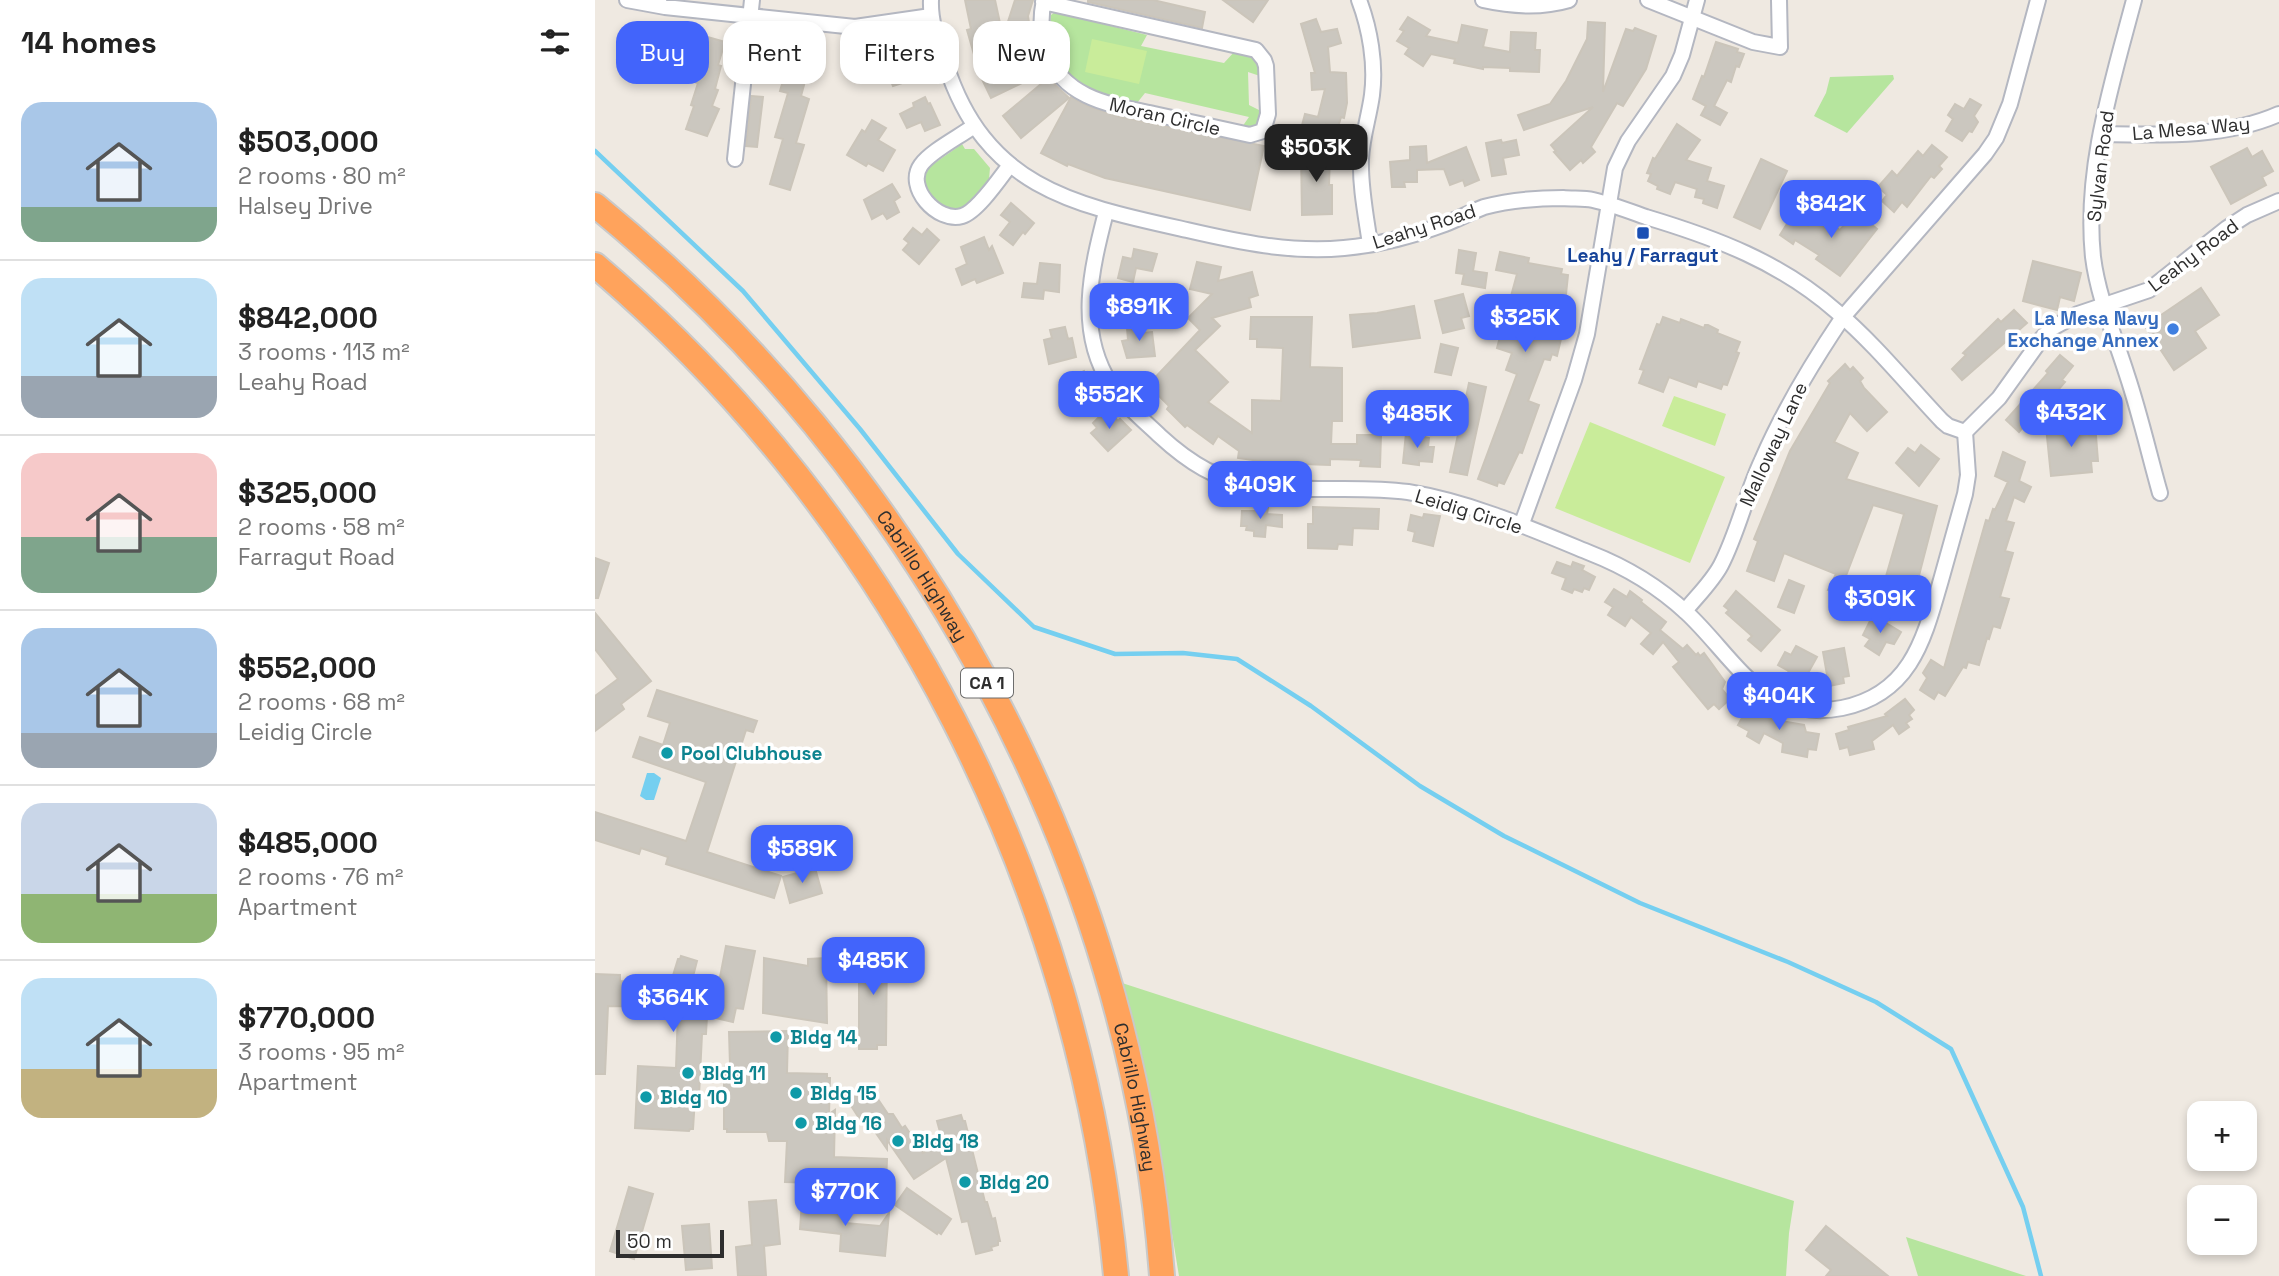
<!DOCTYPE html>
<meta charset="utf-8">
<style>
body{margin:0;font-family:"Space Grotesk",sans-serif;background:#f2f2f2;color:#222;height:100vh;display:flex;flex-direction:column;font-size:26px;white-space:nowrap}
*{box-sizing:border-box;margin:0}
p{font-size:23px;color:#767676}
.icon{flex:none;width:38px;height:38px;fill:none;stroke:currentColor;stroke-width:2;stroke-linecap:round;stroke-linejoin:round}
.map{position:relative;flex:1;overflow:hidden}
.panel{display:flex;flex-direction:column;background:#fff;width:595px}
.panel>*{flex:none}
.top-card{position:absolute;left:21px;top:21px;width:665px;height:63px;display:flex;gap:14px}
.controls{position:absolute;left:1592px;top:1101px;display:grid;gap:14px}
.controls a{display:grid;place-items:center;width:70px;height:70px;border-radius:14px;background:#fff;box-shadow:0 4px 10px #0003;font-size:35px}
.scale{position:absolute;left:21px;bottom:18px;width:108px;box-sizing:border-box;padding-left:7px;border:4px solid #2e2e2e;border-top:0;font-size:19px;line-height:24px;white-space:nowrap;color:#2e2e2e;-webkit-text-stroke:5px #fff;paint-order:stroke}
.price{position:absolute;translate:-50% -60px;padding:0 16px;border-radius:14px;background:#4264fb;color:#fff;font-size:23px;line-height:46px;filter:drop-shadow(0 2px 4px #0008)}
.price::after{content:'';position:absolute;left:50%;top:42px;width:21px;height:16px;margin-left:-10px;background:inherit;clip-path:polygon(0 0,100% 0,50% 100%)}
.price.on{background:#222;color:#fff}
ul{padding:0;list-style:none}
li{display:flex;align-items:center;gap:21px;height:175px;padding:0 21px}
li+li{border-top:2px solid #e0e0e0}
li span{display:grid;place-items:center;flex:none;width:196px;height:140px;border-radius:21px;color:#555}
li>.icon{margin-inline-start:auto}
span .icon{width:84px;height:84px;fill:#fffc;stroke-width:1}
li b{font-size:30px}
h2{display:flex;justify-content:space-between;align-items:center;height:84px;padding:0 21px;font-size:30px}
.pill{padding:0 24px;border-radius:21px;background:#fff;box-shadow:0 4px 10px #0003;font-size:24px;line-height:63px}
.pill.on{background:#4264fb;color:#fff}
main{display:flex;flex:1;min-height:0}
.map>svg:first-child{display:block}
.green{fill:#b6e59e}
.pitch{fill:#c9ec9a}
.water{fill:#75cff0}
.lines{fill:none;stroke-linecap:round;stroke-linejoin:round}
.stream{stroke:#75cff0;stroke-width:4.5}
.building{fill:#cbc7bf;stroke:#cbc5ba;stroke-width:2}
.street-casing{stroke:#b4b7c1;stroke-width:18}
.highway-casing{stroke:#c9c9c9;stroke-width:28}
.street{stroke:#fff;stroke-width:14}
.highway{stroke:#ffa35c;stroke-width:24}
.transit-dot{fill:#1a4fb4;stroke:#fff;stroke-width:2.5}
.shop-dot{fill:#3f7fe0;stroke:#fff;stroke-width:2.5}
.culture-dot{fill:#0f9aa8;stroke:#fff;stroke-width:2.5}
.labels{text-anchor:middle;stroke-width:7;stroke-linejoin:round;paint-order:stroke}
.shield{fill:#fff;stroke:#6d6d6d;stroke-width:2}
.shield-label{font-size:18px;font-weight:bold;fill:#2e2e2e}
.street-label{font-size:19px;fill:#2e2e2e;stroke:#fff}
.transit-label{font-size:19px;font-weight:bold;fill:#164399;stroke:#fff}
.shop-label{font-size:19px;font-weight:bold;fill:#366cbe;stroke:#fff;text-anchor:end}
.culture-label{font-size:19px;font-weight:bold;fill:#0d838f;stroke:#fff;text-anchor:start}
</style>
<main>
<section class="panel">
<h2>14 homes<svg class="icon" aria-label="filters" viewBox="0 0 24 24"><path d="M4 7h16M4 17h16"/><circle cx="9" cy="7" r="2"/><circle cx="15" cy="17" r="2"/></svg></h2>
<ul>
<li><span style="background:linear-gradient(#a9c7e8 75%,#7fa58c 0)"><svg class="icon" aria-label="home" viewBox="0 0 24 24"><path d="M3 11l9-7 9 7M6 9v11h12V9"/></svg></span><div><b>$503,000</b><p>2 rooms · 80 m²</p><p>Halsey Drive</p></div></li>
<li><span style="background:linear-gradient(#bfe0f5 70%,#9aa5b1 0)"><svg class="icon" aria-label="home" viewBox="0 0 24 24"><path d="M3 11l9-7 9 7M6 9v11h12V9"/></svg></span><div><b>$842,000</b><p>3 rooms · 113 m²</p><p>Leahy Road</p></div></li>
<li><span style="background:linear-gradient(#f6c9c9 60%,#7fa58c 0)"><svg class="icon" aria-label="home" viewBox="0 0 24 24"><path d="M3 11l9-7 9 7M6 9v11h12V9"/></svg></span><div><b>$325,000</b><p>2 rooms · 58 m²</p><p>Farragut Road</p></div></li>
<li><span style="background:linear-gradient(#a9c7e8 75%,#9aa5b1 0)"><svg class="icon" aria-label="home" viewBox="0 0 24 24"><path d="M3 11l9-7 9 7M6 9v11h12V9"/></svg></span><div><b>$552,000</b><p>2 rooms · 68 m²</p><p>Leidig Circle</p></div></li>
<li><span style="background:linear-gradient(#c9d6e8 65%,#8fb573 0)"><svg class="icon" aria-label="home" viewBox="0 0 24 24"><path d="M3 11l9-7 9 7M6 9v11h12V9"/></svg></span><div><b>$485,000</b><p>2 rooms · 76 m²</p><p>Apartment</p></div></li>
<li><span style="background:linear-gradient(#bfe0f5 65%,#c2b280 0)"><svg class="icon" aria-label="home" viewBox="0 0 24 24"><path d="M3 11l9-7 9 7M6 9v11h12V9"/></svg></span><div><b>$770,000</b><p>3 rooms · 95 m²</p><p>Apartment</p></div></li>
</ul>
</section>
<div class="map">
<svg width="1684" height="1276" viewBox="0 0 1684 1276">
<rect width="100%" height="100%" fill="#efe9e1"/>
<g class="green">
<path d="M460,12L552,35L546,46L629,63L640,51L657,56L668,77L653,72L654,105L666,111C667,119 664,123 658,128L647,127L654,117L550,93L542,103C528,100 512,98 499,92C468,79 452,48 456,15Z"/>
<path d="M1298,75L1299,79L1252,133L1219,116L1231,93L1235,77Z"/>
<path d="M367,144L370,149H379L395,168L394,179L369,208L363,212L348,210L329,188L330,172L334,167Z"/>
<path d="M524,982L1199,1201L1194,1233L1191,1276H584L552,1081Z"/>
<path d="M1311,1237L1431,1276H1323Z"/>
</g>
<g class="pitch">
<path d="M497,39L552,51L544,84L490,72Z"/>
<path d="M1079,396L1131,414L1120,446L1067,426Z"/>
<path d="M995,422L1130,477L1095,563L960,508Z"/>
</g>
<path class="water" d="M52,773H59L66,778L59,800H51L45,796Z"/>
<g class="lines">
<path class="stream" d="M0,151L148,291L265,429L363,554L439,627L520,654L588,653L642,659L716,706L825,786L909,836L1045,903L1193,962L1281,1002L1356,1049L1428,1207L1446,1276"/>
</g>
<g class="building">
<path d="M370,0H400L408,37L420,0H438L433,16L437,43L450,72L396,98L384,73L391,70L385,56L380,58L372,30L376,29Z"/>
<path d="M493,0H558L610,12L607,28L493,2Z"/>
<path d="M628,0H673L658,22Z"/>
<path d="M813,17L835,30L831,36L863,43L867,25L892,30L888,47L915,52L916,32L941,33L940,50H945L944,72L915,71V68L888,67V69L859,63L860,59L836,54L828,66L810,54L814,48L802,41L809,31L805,29Z"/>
<path d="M721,19L726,32L742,29L746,43L733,47L735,72L751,73L752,103L749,118L746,117L743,127L731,124L728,135L706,129L710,114L723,117L730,89L717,90L716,73H720L706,24Z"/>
<path d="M993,22L1010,23L1008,92L1031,29L1038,31L1040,28L1061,36L1051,69L1028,106L1022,103L996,147L1000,152L988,163L986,160L975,170L959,152L961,151L956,145L998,107L929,130L923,115L955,104L971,81L992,39Z"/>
<path d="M31,30L78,47L67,79L22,59Z"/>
<path d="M109,36L130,42L123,65L126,66L120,89L123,90L117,106L124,109L112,136L91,129L99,106L96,105L103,83L99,82Z"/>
<path d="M1121,42L1143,49L1142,52L1149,54L1144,67L1141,66L1136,82L1132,80L1119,106L1132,113L1125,125L1106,115L1111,106L1098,99L1107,76L1109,77Z"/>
<path d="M318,44L323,61L308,66L313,81L298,86L285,55Z"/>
<path d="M162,45L174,47L172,65L160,64Z"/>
<path d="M198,46L218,52L206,96L214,99L201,143L209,145L195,190L175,184L188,139L180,137L193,93L185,91Z"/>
<path d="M453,78L474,98L426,138L408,116Z"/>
<path d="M156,96L168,97L162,147L151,146Z"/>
<path d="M330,97L333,104L335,103L345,125L330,131L326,122L312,128L305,114L319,107L318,103Z"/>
<path d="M476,97L493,106L525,117L669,146L655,210L510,178L473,164L472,166L446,153Z"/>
<path d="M1375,99L1386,105L1379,116L1383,122L1377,132L1374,131L1367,141L1351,131L1358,119L1353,115L1360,104L1369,109Z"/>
<path d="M277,120L291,128L283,140L300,150L288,171L273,163L271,166L252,155L267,130L270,132Z"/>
<path d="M1082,124L1105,140L1091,160L1116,168L1112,181L1129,186L1122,208L1108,203L1109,199L1100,197L1102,189L1080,182L1075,194L1062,189L1063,186L1053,181L1056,174L1052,173L1058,158L1060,159Z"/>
<path d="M906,140L907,143L921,140L924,155L908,158L911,174L897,176L891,143Z"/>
<path d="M1337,145L1352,157L1344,166L1347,169L1339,178L1336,176L1312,207L1307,202L1299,212L1287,201L1292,195L1283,187L1297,171L1302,176L1323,151L1328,156Z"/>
<path d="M831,146L832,163L871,147L884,180L870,186L868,180L855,185L849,169L822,170V182H809L810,187H797L795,162L815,160V147Z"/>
<path d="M1652,148L1657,157L1667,151L1678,171L1667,177L1671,185L1636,204L1616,167Z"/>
<path d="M706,152H735L734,185H737V214L707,215Z"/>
<path d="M1166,159L1192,171L1165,229L1139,217Z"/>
<path d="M297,184L305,197L299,201L304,212L292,219L288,213L277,219L269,200Z"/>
<path d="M416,203L439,223L430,234L428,232L418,245L405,235L415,222L406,215Z"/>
<path d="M1260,211L1282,229L1245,276L1221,259L1224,255L1200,240L1198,244L1185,235L1197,216L1213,226L1220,215L1245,230Z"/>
<path d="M318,228L327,235L332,229L344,240L324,264L308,250L314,243L309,239Z"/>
<path d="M389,237L394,250L397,246L408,273L382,283L380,279L367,285L361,269L372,264L366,247Z"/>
<path d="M539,249L562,254L557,271L541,268L538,282L523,278L528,257L537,259Z"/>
<path d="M864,250L881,253L878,271L892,273L890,288L867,284L869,274L861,273Z"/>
<path d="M905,252L934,258L933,263L967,269L966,274L973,275L970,304L974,305L962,356L957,354L955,360L949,359L933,401L944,405L927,453L924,452L909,484L903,482L902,486L883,479L922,374L911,370L917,353L902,348L922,274L901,270Z"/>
<path d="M1438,261L1486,273L1479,301L1465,297L1462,310L1428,301Z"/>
<path d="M602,262L626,267L623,281L657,272L663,295L654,298L656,307L617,318L625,326L600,350L633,382L613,402L657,433V400L686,401L688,348L662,347V339H655L656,317H717L715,367L747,368V421H737L736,444H762V435H786L785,467L765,466L766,460L735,459V465L678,463L643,458L644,451L623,436L618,444L592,425L590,427L572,409L574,406L553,385L605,330L593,318L617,294L595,289Z"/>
<path d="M445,263L465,265L464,292L449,290L448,299L427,297L429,283L442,284Z"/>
<path d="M1606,288L1624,315L1600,331L1611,348L1579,370L1550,326Z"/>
<path d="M868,294L874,316L866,318L869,328L848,333L840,301Z"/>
<path d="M819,306L825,338L758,347L755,315L782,313Z"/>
<path d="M1419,310L1432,323L1367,380L1357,369L1371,355L1368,353L1403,319L1406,322Z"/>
<path d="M1068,317L1085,323L1086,319L1109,328L1110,325H1113L1123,330L1122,333L1145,342L1141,352L1144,353L1132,385L1128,384L1126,389L1103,381L1101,387L1074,377L1068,392L1044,383L1049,370L1045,369L1062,324L1065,325Z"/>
<path d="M547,326L548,333L557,332L560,356L532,358L527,341L533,340L532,328Z"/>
<path d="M470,327L473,339L477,338L481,357L454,364L449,340L457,338L455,330Z"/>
<path d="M846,344L863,348L856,375L840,372Z"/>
<path d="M1465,355L1478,366L1467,380L1470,382L1439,418L1437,416L1424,432L1411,420L1453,373L1451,371Z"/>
<path d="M1250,364L1255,370L1258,367L1268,378L1265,381L1269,388L1292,412L1272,431L1255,413L1239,442L1263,453L1251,479L1342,506L1320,591L1310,612L1283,604L1309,514L1278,505L1244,594L1233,590L1241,574L1189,553L1179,581L1152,571L1163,541L1159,539L1195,451L1235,383L1233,381Z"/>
<path d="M489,371L490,373L492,372L498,383L495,385L500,396L483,404L476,392L471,394L465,383Z"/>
<path d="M874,383L891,387L872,475L855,472Z"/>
<path d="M509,412L517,421L520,418L523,421L525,419L536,430L513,451L496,433L502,428L498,423Z"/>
<path d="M1493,423L1494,436H1501L1503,461H1496L1497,472L1456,476L1451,427Z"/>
<path d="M811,433L834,438L833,447H839L837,462L824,461V465L808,463Z"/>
<path d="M1326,445L1344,459L1324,486L1301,463L1313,448L1320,453Z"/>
<path d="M1408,452L1430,462L1424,481L1436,487L1429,502L1419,497L1411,521L1419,523L1410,551L1418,553L1405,597L1414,599L1405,628L1398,626L1394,639L1392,638L1384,665L1373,662L1371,668L1368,667L1350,696L1343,692L1339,699L1325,690L1332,678L1328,673L1336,660L1349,668L1391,520L1394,521L1398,509L1400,510L1413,482L1400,476Z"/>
<path d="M662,507L673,508L672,514L687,515V527L671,525L670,537L659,536V531L651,530L652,526H646L647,511H661Z"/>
<path d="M718,507L784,509L783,529L758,528L757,545L743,544L742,549L713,548V524H718Z"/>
<path d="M829,514L845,516L838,546L818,541L820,532L813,530L816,515L828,518Z"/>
<path d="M0,558L14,563L3,598H0Z"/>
<path d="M962,562L976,567L978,562L989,566L987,570L1000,577L994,590L989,588L987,592L979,589L977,593L967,589L971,578L957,573Z"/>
<path d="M1194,580L1209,586L1199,613L1183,607Z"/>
<path d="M1019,589L1032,597L1035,591L1047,600L1046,602L1071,622L1065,630L1088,649L1092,645L1101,655L1103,653L1105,656L1109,653L1130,682L1127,689L1135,699L1124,709L1119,704L1113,709L1078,667L1084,662L1068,642L1058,654L1046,644L1056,633L1036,617L1030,626L1013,615L1018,607L1010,602Z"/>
<path d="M1141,591L1185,630L1166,651L1153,640L1157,636L1131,613L1134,610L1129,606Z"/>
<path d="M0,613L56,681L26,704L29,709L0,731V696L23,679L0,649Z"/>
<path d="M1278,615L1306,632L1299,644L1291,642L1284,655L1270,646L1275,639L1268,635Z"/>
<path d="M1201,646L1222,657L1207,684L1191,676L1194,671L1183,665L1190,652L1196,655Z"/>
<path d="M1249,648L1254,676L1248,677L1249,683L1234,686L1228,652Z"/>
<path d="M62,690L162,721L158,732L151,730L112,852L186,876L179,898L71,864L73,857L46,848L44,854L0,840V812L91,841L111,782L38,757L45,737L68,745L75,723L53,716Z"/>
<path d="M1310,699L1319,710L1314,715L1317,719L1311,723L1314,727L1304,734L1298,725L1277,741L1279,749L1255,755L1253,747L1245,749L1241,734L1254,730L1253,727L1292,716L1290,714Z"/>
<path d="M1153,707L1164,713L1166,710L1186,721L1209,725L1211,732L1224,734L1221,750L1213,749L1212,757L1187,752L1188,743L1169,733L1164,743L1152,736L1154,731L1143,725Z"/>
<path d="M220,868L227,893L195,903L188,877Z"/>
<path d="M267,944H289V947H292L291,1045H282V1049H264V971H266Z"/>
<path d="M131,946L160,951L148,1009L141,1008L138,1022L112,1016L111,1034H107L104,1096L100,1098L98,1129H95L94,1131L40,1128L43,1066L81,1068L83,1011L58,1003L57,1007L13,1006L10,1074H0V974L25,975V981L76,982L83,959H85L86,956L102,961L94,992L121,998Z"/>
<path d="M169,958L213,966V959L231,958L232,1023L168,1013Z"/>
<path d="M193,1031L192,1073L232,1074V1078H235L234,1114L240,1110L239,1157L292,1159L291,1185L190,1182L192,1141H174L172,1132H132V1129H129V1068L131,1065H135L134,1032Z"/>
<path d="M271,1089L273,1091L276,1089L293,1114H298L307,1128L310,1126L328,1153L340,1145L348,1143L342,1121L366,1115L368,1121H370L390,1202H392L397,1219L400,1218L405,1241H403V1245L396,1247L397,1250L381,1254L373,1221L367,1222L351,1158L319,1179L292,1140V1149L276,1126L271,1129L253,1101Z"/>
<path d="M34,1187L58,1194L39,1259L15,1251Z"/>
<path d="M312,1188L356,1219L346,1234L343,1232L342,1234L300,1205Z"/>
<path d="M181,1200L185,1244L169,1246L171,1276H143L141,1247L157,1245L154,1202Z"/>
<path d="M207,1201L252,1205L250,1223L285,1226L294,1213L290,1256L245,1251L246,1234L205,1229Z"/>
<path d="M114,1224L117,1268L91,1270L87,1226Z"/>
<path d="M1231,1226L1293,1276H1231L1236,1270L1211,1250Z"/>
</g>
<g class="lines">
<g class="street-casing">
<g id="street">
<path d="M32,0L70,7L260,27L336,16"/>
<path d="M336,0C335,23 344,44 351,65C391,188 479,205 592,230C644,242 695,253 749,248C783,245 818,236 850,224C863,219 876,212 889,207C915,200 942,198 968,198C978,199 989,198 998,200C1016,204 1034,211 1051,217C1121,238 1185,262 1241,311C1279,343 1312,384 1347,421L1353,426L1370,432"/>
<path d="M764,0C775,29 781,64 777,95C774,117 767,137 766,159C765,187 771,216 775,244"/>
<path d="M888,0C915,6 947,8 974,0"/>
<path d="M1053,0L1158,42L1185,47L1184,0"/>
<path d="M1539,0C1517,83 1489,170 1498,257C1503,297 1520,337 1532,375C1545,414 1554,454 1565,493"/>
<path d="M448,2L661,50L669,60L671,66L673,114L668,131L655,135C623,128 591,121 559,114C517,105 469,99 452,53C446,36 445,18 449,0"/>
<path d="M379,126C364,137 336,151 326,165C310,187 342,223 367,216C382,212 405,178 415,165"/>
<path d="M1507,134C1565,135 1630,138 1684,114"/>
<path d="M140,159L157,0"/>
<path d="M511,212C496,270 481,331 516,385C529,404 548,420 565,436C592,461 622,481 659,486C710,493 762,485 813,492C875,502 937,529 995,553C1031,567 1064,587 1092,613C1140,658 1168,723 1247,708C1316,694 1329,639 1346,580C1354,551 1362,523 1370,494L1373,475L1370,432"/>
<path d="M1370,432L1404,398L1447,338L1457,328L1483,314L1554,290L1632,228L1652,215L1684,201"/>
<path d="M926,526L979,380L992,334L1020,168L1033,141L1078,76L1087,55L1102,0"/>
<path d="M1090,611C1102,596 1117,582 1126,565C1143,532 1151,494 1167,460C1189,409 1217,363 1248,317L1390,154L1401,138L1415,104L1443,0"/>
</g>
</g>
<g class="highway-casing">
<g id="highway">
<path id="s1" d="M0,205C320,466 537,862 567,1276"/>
<path d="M0,265C298,518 485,888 521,1276"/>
</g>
</g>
<use href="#street" class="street"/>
<use href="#highway" class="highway"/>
</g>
<rect class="transit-dot" x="1041" y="226" width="14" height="14" rx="3.5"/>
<circle class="shop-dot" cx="1578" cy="329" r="7"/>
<g class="culture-dot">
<circle cx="72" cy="753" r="7"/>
<circle cx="181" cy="1037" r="7"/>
<circle cx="93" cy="1073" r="7"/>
<circle cx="201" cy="1093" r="7"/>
<circle cx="51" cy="1097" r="7"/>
<circle cx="206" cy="1123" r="7"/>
<circle cx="303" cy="1141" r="7"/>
<circle cx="370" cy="1182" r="7"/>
</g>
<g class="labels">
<rect class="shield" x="366" y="668.5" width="52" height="29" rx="5"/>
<g class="shield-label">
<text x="392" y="689">CA 1</text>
</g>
<g class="street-label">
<text transform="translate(570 116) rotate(13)" y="7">Moran Circle</text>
<text transform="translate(1596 128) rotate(-5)" y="7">La Mesa Way</text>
<text transform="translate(1505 166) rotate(-83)" y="7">Sylvan Road</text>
<text transform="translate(829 226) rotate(-18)" y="7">Leahy Road</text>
<text transform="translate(1598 255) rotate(-37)" y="7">Leahy Road</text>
<text transform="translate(1178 444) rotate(-65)" y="7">Malloway Lane</text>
<text transform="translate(874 511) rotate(17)" y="7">Leidig Circle</text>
<text dy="7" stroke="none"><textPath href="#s1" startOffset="497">Cabrillo Highway</textPath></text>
<text dy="7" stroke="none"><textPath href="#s1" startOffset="1064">Cabrillo Highway</textPath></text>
</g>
<g class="transit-label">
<text x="1048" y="262">Leahy / Farragut</text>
</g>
<g class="shop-label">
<text x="1564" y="325">La Mesa Navy<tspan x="1564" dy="22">Exchange Annex</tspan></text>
</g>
<g class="culture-label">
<text x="86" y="760">Pool Clubhouse</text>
<text x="195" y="1044">Bldg 14</text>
<text x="107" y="1080">Bldg 11</text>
<text x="215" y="1100">Bldg 15</text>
<text x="65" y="1104">Bldg 10</text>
<text x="220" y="1130">Bldg 16</text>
<text x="317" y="1148">Bldg 18</text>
<text x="384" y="1189">Bldg 20</text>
</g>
</g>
</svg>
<div class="controls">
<a>+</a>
<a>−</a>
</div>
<div class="scale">50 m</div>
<b class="price on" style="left:721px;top:184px">$503K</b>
<b class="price" style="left:1236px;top:240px">$842K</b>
<b class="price" style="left:544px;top:343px">$891K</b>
<b class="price" style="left:930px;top:354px">$325K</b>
<b class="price" style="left:514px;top:431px">$552K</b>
<b class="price" style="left:1476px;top:449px">$432K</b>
<b class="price" style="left:822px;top:450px">$485K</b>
<b class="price" style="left:665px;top:521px">$409K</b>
<b class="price" style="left:1285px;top:635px">$309K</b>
<b class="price" style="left:1184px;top:732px">$404K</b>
<b class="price" style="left:207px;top:885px">$589K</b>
<b class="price" style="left:278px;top:997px">$485K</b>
<b class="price" style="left:78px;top:1034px">$364K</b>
<b class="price" style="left:250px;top:1228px">$770K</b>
<div class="top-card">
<a class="pill on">Buy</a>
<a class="pill">Rent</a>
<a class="pill">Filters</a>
<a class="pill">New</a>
</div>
</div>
</main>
